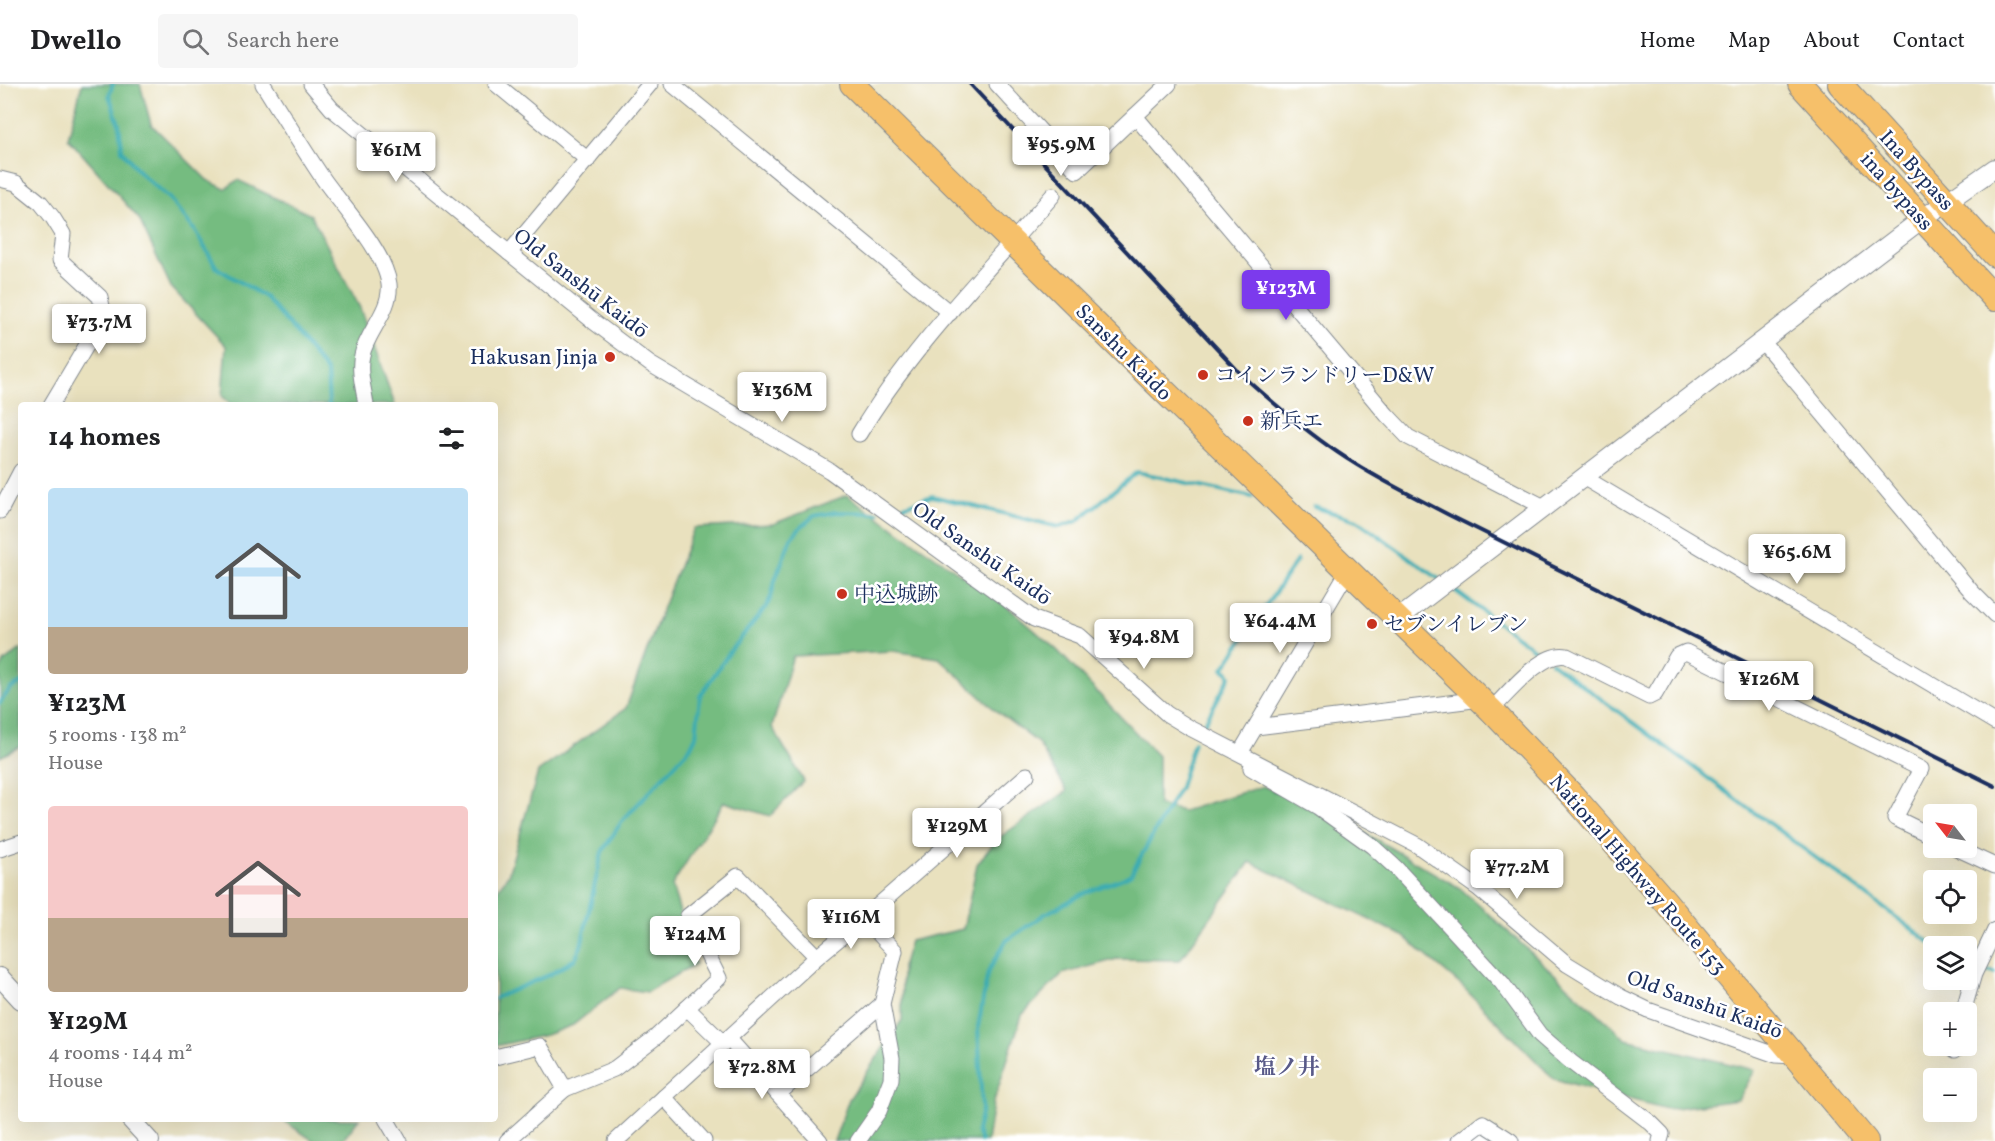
<!DOCTYPE html>
<meta charset="utf-8">
<style>
body{margin:0;font-family:Vollkorn,"Noto Serif JP",serif;background:#f6f6f6;color:#202124;height:100vh;display:flex;flex-direction:column;font-size:22px;white-space:nowrap}
*{box-sizing:border-box;margin:0}
p{font-size:20px;color:#757577}
.icon{flex:none;width:33px;height:33px;fill:none;stroke:currentColor;stroke-width:2;stroke-linecap:round;stroke-linejoin:round}
.map{position:relative;flex:1;overflow:hidden}
.panel{position:absolute;left:18px;top:318px;width:480px;height:720px;display:flex;flex-direction:column;background:#fff;border-radius:6px;box-shadow:0 6px 24px #0002}
.panel>*{flex:none}
.needle{width:39px;rotate:301deg}
.buttons{position:absolute;left:1923px;top:720px;display:grid;gap:12px}
.buttons a{display:grid;place-items:center;width:54px;height:54px;border-radius:6px;background:#fff;box-shadow:0 6px 24px #0002;font-size:30px}
.price{position:absolute;translate:-50% -51px;padding:0 14px;border-radius:6px;background:#fff;color:#222;font-size:20px;line-height:39px;filter:drop-shadow(0 2px 3px #0008)}
.price::after{content:'';position:absolute;left:50%;top:36px;width:18px;height:14px;margin-left:-9px;background:inherit;clip-path:polygon(0 0,100% 0,50% 100%)}
.price.active{background:#7c3aed;color:#fff}
ul{padding:0;list-style:none}
li{display:grid;align-content:center;gap:12px;height:318px;padding:0 30px}
li span{display:grid;place-items:center;height:186px;border-radius:6px;color:#555}
li>.icon{margin-inline-start:auto}
span .icon{width:108px;height:108px;fill:#fffc;stroke-width:1}
li b{font-size:26px}
h2{display:flex;justify-content:space-between;align-items:center;height:72px;padding:0 30px;font-size:26px}
header{display:flex;align-items:center;gap:36px;box-sizing:border-box;height:84px;padding:0 30px;background:#fff;border-bottom:2px solid #e0e0e0}
header strong{font-size:28px}
nav{display:flex;gap:33px;margin-inline-start:auto;font-size:21px}
.search{width:420px;height:54px;background:#f6f6f6;display:flex;align-items:center;gap:15px;box-sizing:border-box;padding:0 21px;border-radius:6px;color:#757577;font-size:22px}
.map>svg:first-child{display:block}
.forest{fill:#74bc80;stroke:#48766f;stroke-width:1.5}
.lines{fill:none;stroke-linecap:round;stroke-linejoin:round}
.stream{stroke:#3aacb3;stroke-width:4}
.minor-casing{stroke:#82888e;stroke-width:17}
.tertiary-casing{stroke:#82888e;stroke-width:20}
.trunk-casing{stroke:#82888e;stroke-width:26}
.minor{stroke:#fff;stroke-width:15}
.tertiary{stroke:#fff;stroke-width:18}
.trunk{stroke:#f6c06b;stroke-width:24}
.rail{stroke:#1b2f5e;stroke-width:4}
.poi-dot{fill:#c8321e;stroke:#fff;stroke-width:2}
.labels{text-anchor:middle;stroke-width:5;stroke-linejoin:round;paint-order:stroke}
.street-label{font-size:21px;fill:#1b2f5e;stroke:#fff}
.poi-label{font-size:21px;fill:#1b2f5e;stroke:#fff;text-anchor:start}
.neighbourhood-label{font-size:22px;font-weight:bold;fill:#585988;stroke:#fff}
</style>
<header>
<strong>Dwello</strong>
<div class="search"><svg class="icon" aria-label="search" viewBox="0 0 24 24"><circle cx="10" cy="10" r="6"/><path d="M15 15l6 6"/></svg>Search here</div>
<nav><a>Home</a><a>Map</a><a>About</a><a>Contact</a></nav>
</header>
<div class="map">
<svg width="1995" height="1057" viewBox="0 0 1995 1057">
<rect width="100%" height="100%" fill="#fff"/>
<filter id="ink" filterUnits="userSpaceOnUse"><feTurbulence type="fractalNoise" baseFrequency=".0167" numOctaves="2"/><feDisplacementMap in="SourceGraphic" scale="12" xChannelSelector="R" yChannelSelector="G"/><feConvolveMatrix kernelMatrix="1 2 1 2 8 2 1 2 1" color-interpolation-filters="sRGB"/></filter>
<filter id="wash" filterUnits="userSpaceOnUse"><feTurbulence type="fractalNoise" baseFrequency=".008" numOctaves="4" result="noise"/><feDisplacementMap in="SourceGraphic" scale="24" xChannelSelector="R" yChannelSelector="G"/><feGaussianBlur stdDeviation="1.35" result="paint"/><feColorMatrix in="noise" values="0 0 0 0 0 0 0 0 0 0 0 0 0 0 0 0 0 1.4 0 .05"/><feComposite in="paint" operator="in"/></filter>
<g filter="url(#wash)">
<rect width="100%" height="100%" fill="#e9e1be"/>
<g class="forest">
<path d="M82,0H140L151,40L207,96L225,105L238,96L311,131L360,224L395,321H232L222,312L226,262L171,203L139,135L68,54Z"/>
<path d="M847,411L1009,524L1057,566L1158,672V721L1183,727L1263,702L1363,748L1460,804L1626,955L1755,986L1738,1016L1667,1025L1554,995L1463,903L1403,852L1250,778L1180,876L1117,875L1062,890L1022,931L993,1020L987,1057H834L849,1015L902,936V883L910,857L963,845L977,780L997,755L1067,707L1038,659L995,626L939,574L893,567L793,572L772,643L804,697L770,732L724,718L672,801L695,880L647,908L620,904L573,941L546,951L495,962V809L508,791L538,688L626,624L660,531L694,444L773,440Z"/>
<path d="M21,565V662L0,673V586L5,577Z"/>
<path d="M281,1035H359L342,1057H314Z"/>
</g>
<g class="lines">
<g class="stream">
<path d="M113,0L109,11L119,40L122,66L140,89L168,113L193,144L217,184L265,213L297,250L327,288L329,321"/>
<path d="M1314,423L1357,436L1439,495"/>
<path d="M895,425L932,412L1059,443L1077,437L1137,388L1252,413"/>
<path d="M1450,503L1543,572"/>
<path d="M1551,578L1935,862"/>
<path d="M0,619L10,605L21,599"/>
<path d="M1203,642L1230,592L1228,588L1223,585L1297,476"/>
<path d="M1981,886L1995,889"/>
<path d="M495,914L551,890L575,875L581,862L602,768L622,737L690,664L696,652L700,612L731,566L766,523L771,513L775,496L791,454L802,442L814,432L836,428L878,429"/>
<path d="M981,1057L977,1047L982,1025L978,943L988,888L1006,857L1045,830L1085,809L1124,794L1131,790L1180,703L1194,658"/>
</g>
</g>
</g>
<g filter="url(#ink)">
<g class="lines">
<g class="minor-casing">
<g id="minor">
<path d="M263,0C283,32 303,65 324,96C343,123 385,168 389,200C392,225 367,248 362,271C358,287 364,305 366,321"/>
<path d="M311,0L332,25L594,238L650,280L830,387L1034,535L1080,552L1167,630L1190,644L1417,761L1478,804L1567,880L1621,913L1648,926L1776,971L1793,972"/>
<path d="M496,0L588,76"/>
<path d="M672,0L950,229"/>
<path d="M997,0L1077,87L1135,32"/>
<path d="M1169,0L1135,32L1387,331L1408,353L1544,423"/>
<path d="M0,95L16,99L41,119L53,134L63,150L60,176L100,213L104,232L51,321"/>
<path d="M509,169L650,0"/>
<path d="M1762,257L1972,508L1995,531"/>
<path d="M859,350C912,262 987,188 1053,111"/>
<path d="M1583,393L1995,638"/>
<path d="M0,427L21,387"/>
<path d="M1491,626C1508,610 1542,566 1567,572L1649,613L1655,610L1677,572L1686,568L1921,685L1895,734L1934,753"/>
<path d="M1256,643L1481,615"/>
<path d="M1240,669L1348,487"/>
<path d="M1251,684L1318,723L1372,762L1396,784L1502,899L1540,951L1571,978L1651,1039L1662,1050L1660,1057"/>
<path d="M1956,764L1995,782"/>
<path d="M0,765L21,758"/>
<path d="M687,924L723,959"/>
<path d="M1963,928L1974,890L1995,846"/>
<path d="M728,954L820,1057"/>
<path d="M1955,966L1956,962"/>
<path d="M495,973L540,962L565,1005L614,985L656,953L719,894L688,832L738,792L817,873"/>
<path d="M778,1010L882,920"/>
<path d="M664,1013L704,1057"/>
<path d="M386,1035L399,1057"/>
<path d="M507,1057L565,1005"/>
<path d="M616,1057L817,873L864,834L1027,691"/>
<path d="M858,1057L879,1027L891,995L892,974L882,920L895,867L864,834"/>
<path d="M1459,1057L1483,1039L1511,1057"/>
</g>
</g>
<g class="tertiary-casing">
<g id="tertiary">
<path d="M1398,535L1922,135L1995,84"/>
<path d="M0,893L21,916"/>
<path d="M130,1035L150,1057"/>
</g>
</g>
<g class="trunk-casing">
<g id="trunk">
<path d="M852,0L1118,262L1491,626L1573,712L1665,817L1866,1057"/>
<path d="M1800,0L1995,215"/>
<path d="M1840,0L1995,171"/>
</g>
</g>
<use href="#minor" class="minor"/>
<use href="#tertiary" class="tertiary"/>
<use href="#trunk" class="trunk"/>
<path class="rail" d="M970,0L1241,290C1272,318 1303,345 1337,368C1372,392 1411,411 1449,431L1995,702"/>
</g>
</g>
<g class="poi-dot">
<circle cx="610" cy="273" r="6"/>
<circle cx="1203" cy="291" r="6"/>
<circle cx="1248" cy="337" r="6"/>
<circle cx="842" cy="510" r="6"/>
<circle cx="1372" cy="540" r="6"/>
</g>
<g class="labels">
<g class="street-label">
<text transform="translate(1917 86) rotate(48)" y="7">Ina Bypass</text>
<text transform="translate(1897 107) rotate(48)" y="7">ina bypass</text>
<text transform="translate(581 199) rotate(38)" y="7">Old Sanshū Kaidō</text>
<text transform="translate(1124 268) rotate(45)" y="7">Sanshu Kaido</text>
<text transform="translate(982 469) rotate(35)" y="7">Old Sanshū Kaidō</text>
<text transform="translate(1638 790) rotate(49)" y="7">National Highway Route 153</text>
<text transform="translate(1705 920) rotate(20)" y="7">Old Sanshū Kaidō</text>
</g>
<g class="poi-label">
<text x="598" y="280" text-anchor="end">Hakusan Jinja</text>
<text x="1215" y="298">コインランドリーD&amp;W</text>
<text x="1260" y="344">新兵エ</text>
<text x="854" y="517">中込城跡</text>
<text x="1384" y="547">セブンイレブン</text>
</g>
<g class="neighbourhood-label">
<text x="1287" y="990">塩ノ井</text>
</g>
</g>
</svg>
<div class="buttons">
<a><svg class="needle" viewBox="-14 -14 28 28"><path d="M0-13l5 13h-10z" fill="#e53935"/><path d="M0 13l5-13h-10z" fill="#757577"/></svg></a>
<a><svg class="icon" aria-label="locate" viewBox="0 0 24 24"><circle cx="12" cy="12" r="6"/><path d="M12 2v4M12 18v4M2 12h4M18 12h4"/></svg></a>
<a><svg class="icon" aria-label="layers" viewBox="0 0 24 24"><path d="M12 4l9 5-9 5-9-5zM3 14l9 5 9-5"/></svg></a>
<a>+</a>
<a>−</a>
</div>
<b class="price" style="left:1061px;top:93px">¥95.9M</b>
<b class="price" style="left:396px;top:99px">¥61M</b>
<b class="price active" style="left:1286px;top:237px">¥123M</b>
<b class="price" style="left:99px;top:271px">¥73.7M</b>
<b class="price" style="left:782px;top:339px">¥136M</b>
<b class="price" style="left:1797px;top:501px">¥65.6M</b>
<b class="price" style="left:1280px;top:570px">¥64.4M</b>
<b class="price" style="left:1144px;top:586px">¥94.8M</b>
<b class="price" style="left:1769px;top:628px">¥126M</b>
<b class="price" style="left:957px;top:775px">¥129M</b>
<b class="price" style="left:1517px;top:816px">¥77.2M</b>
<b class="price" style="left:851px;top:866px">¥116M</b>
<b class="price" style="left:695px;top:883px">¥124M</b>
<b class="price" style="left:762px;top:1016px">¥72.8M</b>
<section class="panel">
<h2>14 homes<svg class="icon" aria-label="filters" viewBox="0 0 24 24"><path d="M4 7h16M4 17h16"/><circle cx="9" cy="7" r="2"/><circle cx="15" cy="17" r="2"/></svg></h2>
<ul>
<li><span style="background:linear-gradient(#bfe0f5 75%,#b9a48a 0)"><svg class="icon" aria-label="home" viewBox="0 0 24 24"><path d="M3 11l9-7 9 7M6 9v11h12V9"/></svg></span><div><b>¥123M</b><p>5 rooms · 138 m²</p><p>House</p></div></li>
<li><span style="background:linear-gradient(#f6c9c9 60%,#b9a48a 0)"><svg class="icon" aria-label="home" viewBox="0 0 24 24"><path d="M3 11l9-7 9 7M6 9v11h12V9"/></svg></span><div><b>¥129M</b><p>4 rooms · 144 m²</p><p>House</p></div></li>
</ul>
</section>
</div>
